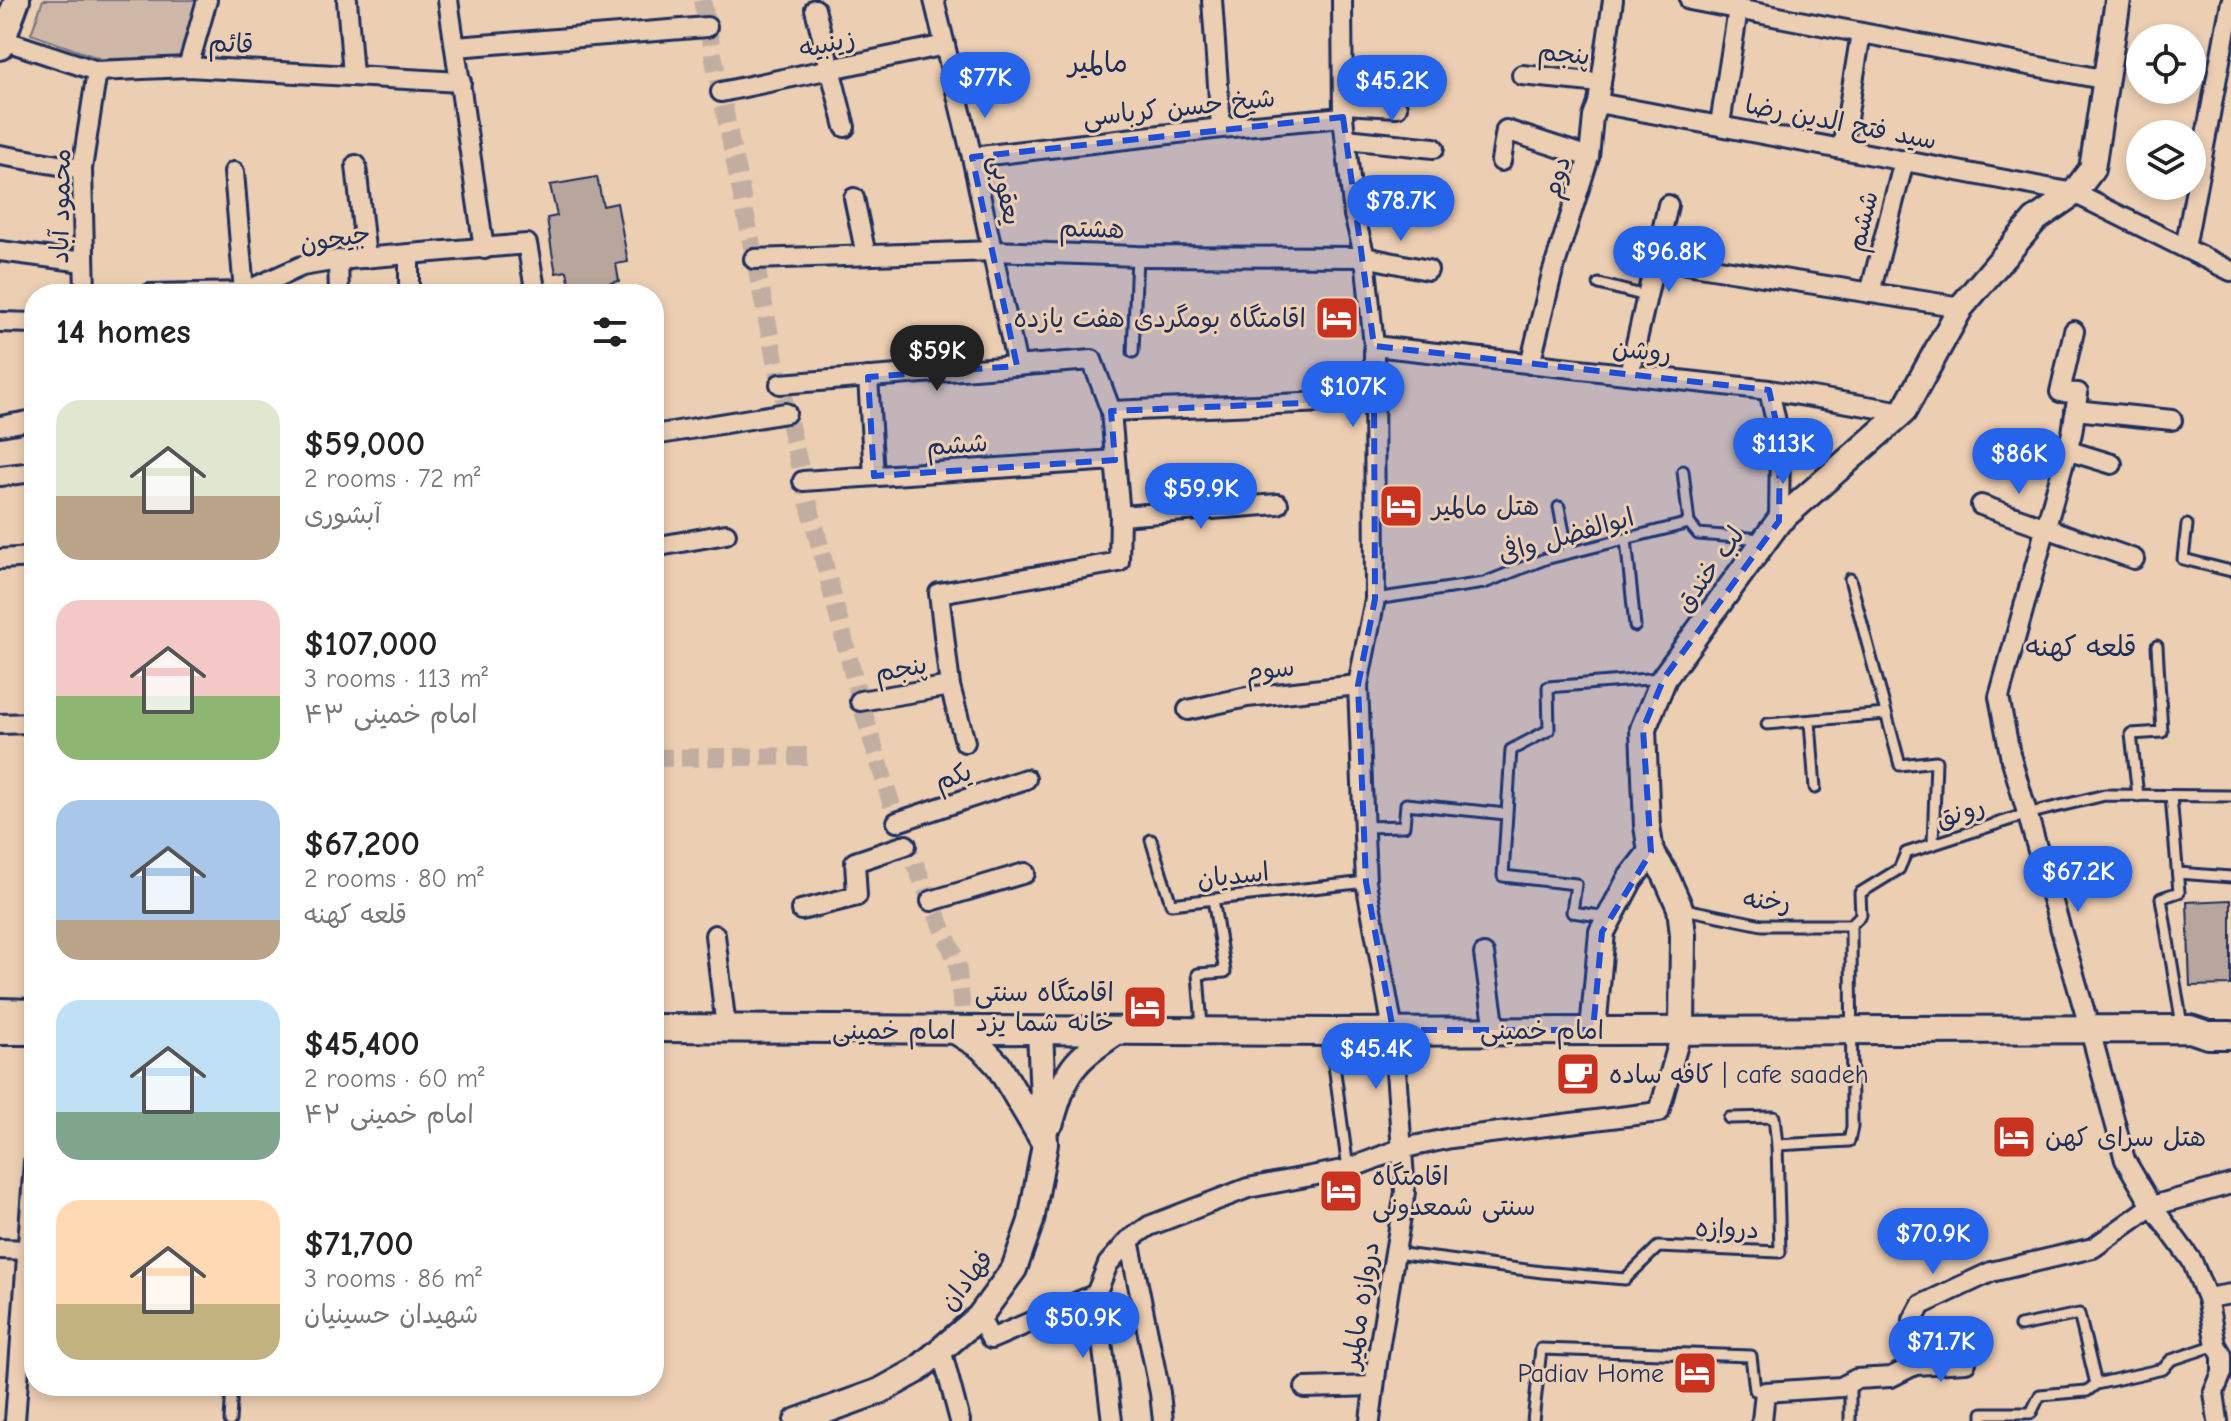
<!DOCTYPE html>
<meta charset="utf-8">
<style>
body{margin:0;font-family:"Comic Neue","Playpen Sans Arabic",sans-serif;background:#f2f2f2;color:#222;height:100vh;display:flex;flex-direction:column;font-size:30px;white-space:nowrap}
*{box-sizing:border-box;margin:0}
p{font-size:26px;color:#767676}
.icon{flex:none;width:44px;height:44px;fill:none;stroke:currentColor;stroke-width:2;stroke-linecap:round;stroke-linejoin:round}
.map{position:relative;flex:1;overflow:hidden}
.side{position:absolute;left:24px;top:284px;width:640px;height:1112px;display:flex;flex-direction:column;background:#fff;border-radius:32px;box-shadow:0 4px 12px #0003}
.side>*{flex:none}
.controls{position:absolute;left:2126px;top:24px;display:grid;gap:16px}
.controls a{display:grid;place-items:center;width:80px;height:80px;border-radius:50%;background:#fff;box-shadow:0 4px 12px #0003;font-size:40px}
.price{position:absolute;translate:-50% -68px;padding:0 18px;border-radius:28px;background:#2563eb;color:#fff;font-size:26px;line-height:52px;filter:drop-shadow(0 2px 4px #0008)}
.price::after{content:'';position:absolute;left:50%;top:48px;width:24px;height:18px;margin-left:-12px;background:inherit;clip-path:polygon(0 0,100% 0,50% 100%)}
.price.active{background:#222;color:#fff}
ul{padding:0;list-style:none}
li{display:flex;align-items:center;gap:24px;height:200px;padding:0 32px}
li span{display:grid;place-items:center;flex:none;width:224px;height:160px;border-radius:24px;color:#555}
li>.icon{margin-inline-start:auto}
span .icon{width:96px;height:96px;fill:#fffc;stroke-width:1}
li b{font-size:34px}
h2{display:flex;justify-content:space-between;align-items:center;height:96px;padding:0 32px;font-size:34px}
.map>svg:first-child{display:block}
.green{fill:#ceb7a6;stroke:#747382;stroke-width:2}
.building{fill:#b8a69d;stroke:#1b2f5e;stroke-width:2}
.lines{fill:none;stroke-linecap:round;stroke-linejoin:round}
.minor-tunnel{stroke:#c2aea1;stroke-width:18;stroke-dasharray:18 9;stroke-linecap:butt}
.service-casing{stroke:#1b2f5e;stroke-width:15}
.minor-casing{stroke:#1b2f5e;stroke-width:24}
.tertiary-casing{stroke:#1b2f5e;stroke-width:30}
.secondary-casing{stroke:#1b2f5e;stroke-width:32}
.service{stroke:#ecceb2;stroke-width:9}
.minor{stroke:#ecceb2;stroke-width:18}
.tertiary{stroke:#ecceb2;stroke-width:24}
.secondary{stroke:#ecceb2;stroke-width:26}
.marked{fill:#1d4ed8;fill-opacity:0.2;stroke:#1d4ed8;stroke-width:6;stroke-dasharray:16 10;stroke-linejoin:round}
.labels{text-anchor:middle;stroke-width:6;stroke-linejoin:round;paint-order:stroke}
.street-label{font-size:26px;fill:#1b2f5e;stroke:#ecceb2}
.poi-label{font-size:26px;fill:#1b2f5e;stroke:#ecceb2;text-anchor:start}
.neighbourhood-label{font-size:28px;fill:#1b2f5e;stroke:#ecceb2}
</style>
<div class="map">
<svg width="2231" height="1421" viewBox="0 0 2231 1421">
<rect width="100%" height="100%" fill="#ecceb2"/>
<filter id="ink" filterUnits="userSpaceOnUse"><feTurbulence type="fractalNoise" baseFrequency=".0125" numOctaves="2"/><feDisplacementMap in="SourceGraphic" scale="16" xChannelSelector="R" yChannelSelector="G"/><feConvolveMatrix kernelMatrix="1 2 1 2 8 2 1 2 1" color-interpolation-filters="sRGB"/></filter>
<g filter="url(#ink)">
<path class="green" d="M43,0H198L181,58L101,59L31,34Z"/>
<g class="building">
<path d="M597,177L603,206L617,203L628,262L616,264L619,281L571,292L567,271L556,273L552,252L547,218L557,216L550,185Z"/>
<path d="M2231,900V985L2190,986L2187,902Z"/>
</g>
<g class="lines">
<g class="minor-tunnel">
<path d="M702,0L780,384L803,481L860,701L897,822L957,962L964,1030"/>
<path d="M654,758L814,756"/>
</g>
<g class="service-casing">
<g id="service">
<path d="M1599,284L1646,296"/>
<path d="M1133,352L1137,256"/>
<path d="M1683,471L1689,523"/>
<path d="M1559,507L1568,553"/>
<path d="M2187,525L2183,559L2231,571"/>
<path d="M1626,539L1635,626"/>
<path d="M1850,579L1900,765L1936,761L1933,844"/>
<path d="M1375,599L1484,583L1545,559L1689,523L1698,534L1762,539"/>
<path d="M1810,722L1815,788"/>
<path d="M1767,724L1886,714"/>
<path d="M2138,796L2131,734L2162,732L2157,646"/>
<path d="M2171,796L2179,892L2161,898L2182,1025"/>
<path d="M1364,827L1404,826L1406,804L1506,814"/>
<path d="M1151,840L1171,904L1366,882"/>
<path d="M2178,873L2231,877"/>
<path d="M1680,908L1762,925H1851"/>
<path d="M1607,917L1572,912L1576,884L1503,876L1511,750L1549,730L1548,687L1660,678"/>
<path d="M1202,1027L1198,974L1225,972L1213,899"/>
<path d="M1330,1035L1348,1169"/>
<path d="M1729,1118L1774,1117L1777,1145"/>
<path d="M1395,1253L1542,1272L1625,1279L1658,1247L1780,1252L1777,1145L1849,1141L1852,1127L1851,925L1861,915L1860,893L1899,869L1906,853L2027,814L2105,795L2231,796"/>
<path d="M2020,1326L2079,1314L2096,1384"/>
<path d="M230,1421L232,1386"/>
<path d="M1533,1421L1541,1349L1751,1356L1755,1390L1765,1392"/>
<path d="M1850,1421V1382"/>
<path d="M1983,1421V1413H2031L2040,1395L2087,1391L2096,1384L2163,1369L2171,1360L2216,1345"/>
</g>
</g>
<g class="minor-casing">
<g id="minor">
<path d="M347,0L353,75"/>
<path d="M448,0L484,249"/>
<path d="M934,0L972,157L1017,366"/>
<path d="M1212,0L1221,128"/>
<path d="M1342,0L1343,117L1354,215L1365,257L1374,346L1375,599L1358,685L1366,882L1393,1030L1405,1192L1378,1355L1370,1421"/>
<path d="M1690,0L2107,80"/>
<path d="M815,9L845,127"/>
<path d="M0,39L97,71L188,67L461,82"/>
<path d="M456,47L707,27"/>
<path d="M188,67L207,0"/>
<path d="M1522,75L1601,83"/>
<path d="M721,92L945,45"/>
<path d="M1598,103L2074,193L2231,271"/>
<path d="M1343,104L1397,107"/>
<path d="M1720,124L1738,9"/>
<path d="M1346,139L1434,148"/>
<path d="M1842,149L1861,33"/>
<path d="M0,155L82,169"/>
<path d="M972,157L1221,128L1343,117"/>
<path d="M1501,161L1506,130L1589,157"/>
<path d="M356,165L366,258"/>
<path d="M234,172L244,292"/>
<path d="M854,198L866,255"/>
<path d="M2185,248L2231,2"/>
<path d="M0,251L84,262"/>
<path d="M409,254V294"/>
<path d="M754,259L993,251L1137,256L1365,257L1428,270"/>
<path d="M1655,259L1961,307"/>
<path d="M338,260L339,294"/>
<path d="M1870,293L1904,161"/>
<path d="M85,294L82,169L97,71"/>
<path d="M150,294L244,292L302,266L338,260L527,244L536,294"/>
<path d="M0,322L34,323"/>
<path d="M2074,331L2060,392L2078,393L2072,433L1999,697L2010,754L2090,1030L2125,1160L2152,1206L2192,1261L2207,1298L2216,1345L2222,1355V1373L2214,1392L2218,1421"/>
<path d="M1374,346L1769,390L1903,412"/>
<path d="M1530,364L1552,274L1589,157L1593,117L1598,103L1613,0"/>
<path d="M1629,374L1668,205"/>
<path d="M868,377L874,476"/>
<path d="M780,384L1092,360L1111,411L1120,516L1119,562L939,593L950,686L965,742"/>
<path d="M1769,390L1780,440L1779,521"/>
<path d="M2075,410L2172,420"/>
<path d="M1111,411L1374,400"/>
<path d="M0,426L34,420"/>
<path d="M654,435L786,413"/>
<path d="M2066,450L2112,464"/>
<path d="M0,476L34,472"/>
<path d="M803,481L1115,460"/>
<path d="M1981,505L2134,559"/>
<path d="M1120,516L1278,504"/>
<path d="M654,547L726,534"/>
<path d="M0,559L34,557"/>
<path d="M860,701L950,686"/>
<path d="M1188,710L1247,697L1358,685"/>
<path d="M0,724L34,723"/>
<path d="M897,822L1026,779"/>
<path d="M931,901L1025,873"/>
<path d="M801,910L857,896L855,862L906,845"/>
<path d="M715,935L726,1028"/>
<path d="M1484,954L1495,1030"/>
<path d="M1129,1240L1160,1393L1163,1421"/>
<path d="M0,1249L28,1250"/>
<path d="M1096,1294L1112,1421"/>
<path d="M2207,1298L2231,1294"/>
<path d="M979,1317L991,1339L1096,1294L1108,1264L1129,1240L1149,1226L1248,1188L1348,1169L1400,1149L1451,1138L1659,1112L1682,1030"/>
<path d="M941,1349L960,1421"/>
<path d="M1915,1365L1966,1362"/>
<path d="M1305,1388L1374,1386"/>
<path d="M15,1421L34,1162"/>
<path d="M1762,1421L1765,1392L1841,1387L1856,1379L1891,1377L1915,1365L1913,1320L1921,1305L1991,1272L2093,1248L2152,1206L2231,1184"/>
</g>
</g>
<g class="tertiary-casing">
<g id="tertiary">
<path d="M0,47L17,0"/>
<path d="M1593,1030L1602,932L1630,879L1651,852"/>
<path d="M1682,1030L1683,935L1680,908L1665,874L1651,852L1647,826L1643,729L1664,678L1779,521L1903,412L1961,307L2035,220L2074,193L2092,169L2118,0"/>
<path d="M955,1031L981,1047L998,1065L1042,1139"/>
<path d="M1051,1122C1067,1068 1072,1062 1118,1031"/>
<path d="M797,1421L880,1391L916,1371L979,1317L1014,1269L1031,1221L1045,1144L1040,1031"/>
</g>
</g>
<g class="secondary-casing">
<g id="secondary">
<path d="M0,1012L34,1013"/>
<path d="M654,1028L1330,1032L2190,1029L2208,1035H2231"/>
<path d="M0,1031H34"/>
</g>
</g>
<use href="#service" class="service"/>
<use href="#minor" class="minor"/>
<use href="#tertiary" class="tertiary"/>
<use href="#secondary" class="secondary"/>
</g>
</g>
<path class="marked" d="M1343,117L1374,346L1769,390L1780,440L1779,521L1664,678L1643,729L1651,852L1602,932L1593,1030H1393L1366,882L1358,685L1375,599L1374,400L1111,411L1115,460L874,476L868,377L1017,366L972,157Z"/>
<defs>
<g id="hotel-square" transform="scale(2.3)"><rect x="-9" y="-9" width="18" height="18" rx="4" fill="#c8321e" stroke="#ecceb2"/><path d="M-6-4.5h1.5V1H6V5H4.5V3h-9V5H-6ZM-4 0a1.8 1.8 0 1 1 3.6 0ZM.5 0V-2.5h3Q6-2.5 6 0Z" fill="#fff"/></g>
<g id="cafe-square" transform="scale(2.3)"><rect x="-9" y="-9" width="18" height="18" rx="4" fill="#c8321e" stroke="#ecceb2"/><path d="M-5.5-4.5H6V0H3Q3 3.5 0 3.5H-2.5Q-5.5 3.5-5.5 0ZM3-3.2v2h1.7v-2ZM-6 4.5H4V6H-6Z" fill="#fff"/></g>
</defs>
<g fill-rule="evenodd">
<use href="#hotel-square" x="1337" y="318"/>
<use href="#hotel-square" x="1401" y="506"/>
<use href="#hotel-square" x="1145" y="1007"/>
<use href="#cafe-square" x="1578" y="1074"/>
<use href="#hotel-square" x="2014" y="1137"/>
<use href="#hotel-square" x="1341" y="1191"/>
<use href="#hotel-square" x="1695" y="1373"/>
</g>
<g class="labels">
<g class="street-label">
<text transform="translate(231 43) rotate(3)" y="9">قائم</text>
<text transform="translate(827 43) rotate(-12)" y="9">زینبیه</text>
<text transform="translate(1564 53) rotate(6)" y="9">پنجم</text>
<text transform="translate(1179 107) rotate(-6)" y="9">شیخ حسن کرباسی</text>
<text transform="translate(1841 122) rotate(11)" y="9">سید فتح الدین رضا</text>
<text transform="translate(1556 177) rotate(-74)" y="9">دوم</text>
<text transform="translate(1006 190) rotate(78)" y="9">یعقوبی</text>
<text transform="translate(60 206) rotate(-89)" y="9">محمود آباد</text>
<text transform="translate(1862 221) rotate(-76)" y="9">ششم</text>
<text transform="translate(1092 228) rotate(2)" y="9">هشتم</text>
<text transform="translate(335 238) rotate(-9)" y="9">جیحون</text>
<text transform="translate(1642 350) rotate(6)" y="9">روشن</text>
<text transform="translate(957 444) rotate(-4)" y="9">ششم</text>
<text transform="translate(1566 535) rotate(-16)" y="9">ابوالفضل وافی</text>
<text transform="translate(1709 569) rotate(-54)" y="9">لب خندق</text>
<text transform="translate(901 668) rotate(-10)" y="9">پنجم</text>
<text transform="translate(1270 669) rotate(-7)" y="9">سوم</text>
<text transform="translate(953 776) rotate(-19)" y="9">یکم</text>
<text transform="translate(1960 812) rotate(-18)" y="9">رونق</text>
<text transform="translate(1233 875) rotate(-6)" y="9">اسدیان</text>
<text transform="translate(1767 900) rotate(5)" y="9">رخنه</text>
<text x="894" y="1039">امام خمینی</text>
<text x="1542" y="1039">امام خمینی</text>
<text transform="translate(1727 1228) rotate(2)" y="9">دروازه</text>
<text transform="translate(966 1280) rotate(-52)" y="9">فهادان</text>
<text transform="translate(1360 1305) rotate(-81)" y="9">دروازه مالمیر</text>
</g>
<g class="poi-label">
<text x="1306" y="327" text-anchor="end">اقامتگاه بومگردی هفت یازده</text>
<text x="1432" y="515">هتل مالمير</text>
<text x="1114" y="1001" text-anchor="end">اقامتگاه سنتی<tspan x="1114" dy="30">خانه شما یزد</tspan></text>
<text x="1609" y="1083">کافه ساده | cafe saadeh</text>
<text x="2045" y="1146">هتل سرای کهن</text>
<text x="1372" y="1185">اقامتگاه<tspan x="1372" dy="30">سنتی شمعدونی</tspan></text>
<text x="1664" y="1382" text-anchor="end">Padiav Home</text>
</g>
<g class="neighbourhood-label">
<text x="1098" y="72">مالمیر</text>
<text x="2081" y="656">قلعه کهنه</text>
</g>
</g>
</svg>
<div class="controls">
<a><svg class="icon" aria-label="locate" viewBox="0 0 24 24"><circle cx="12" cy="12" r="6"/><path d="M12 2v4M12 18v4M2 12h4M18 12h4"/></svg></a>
<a><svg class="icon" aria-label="layers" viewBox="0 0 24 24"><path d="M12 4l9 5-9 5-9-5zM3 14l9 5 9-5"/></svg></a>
</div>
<b class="price" style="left:985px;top:120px">$77K</b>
<b class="price" style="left:1392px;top:123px">$45.2K</b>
<b class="price" style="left:1401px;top:243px">$78.7K</b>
<b class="price" style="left:1669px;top:294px">$96.8K</b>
<b class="price active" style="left:937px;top:393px">$59K</b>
<b class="price" style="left:1353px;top:429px">$107K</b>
<b class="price" style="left:1783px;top:486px">$113K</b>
<b class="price" style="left:2019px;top:496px">$86K</b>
<b class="price" style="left:1201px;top:531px">$59.9K</b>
<b class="price" style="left:2078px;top:914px">$67.2K</b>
<b class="price" style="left:1376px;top:1091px">$45.4K</b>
<b class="price" style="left:1933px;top:1276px">$70.9K</b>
<b class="price" style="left:1083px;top:1360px">$50.9K</b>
<b class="price" style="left:1941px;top:1384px">$71.7K</b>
<section class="side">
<h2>14 homes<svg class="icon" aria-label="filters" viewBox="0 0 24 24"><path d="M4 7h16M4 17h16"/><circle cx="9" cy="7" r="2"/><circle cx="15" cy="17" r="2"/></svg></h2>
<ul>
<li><span style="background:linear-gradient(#dfe7d0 60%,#b9a48a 0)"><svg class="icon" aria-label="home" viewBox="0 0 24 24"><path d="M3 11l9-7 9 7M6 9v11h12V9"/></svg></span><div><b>$59,000</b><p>2 rooms · 72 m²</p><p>آبشوری</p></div></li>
<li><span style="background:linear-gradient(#f6c9c9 60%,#8fb573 0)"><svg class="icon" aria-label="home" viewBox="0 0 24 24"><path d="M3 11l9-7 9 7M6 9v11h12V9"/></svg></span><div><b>$107,000</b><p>3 rooms · 113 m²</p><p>امام خمینی ۴۳</p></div></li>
<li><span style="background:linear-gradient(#a9c7e8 75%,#b9a48a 0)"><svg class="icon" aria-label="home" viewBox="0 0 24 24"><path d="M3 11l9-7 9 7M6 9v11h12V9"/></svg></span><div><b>$67,200</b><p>2 rooms · 80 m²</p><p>قلعه کهنه</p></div></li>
<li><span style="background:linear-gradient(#bfe0f5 70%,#7fa58c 0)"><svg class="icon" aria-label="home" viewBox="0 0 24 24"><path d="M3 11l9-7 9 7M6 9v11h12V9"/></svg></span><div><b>$45,400</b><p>2 rooms · 60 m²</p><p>امام خمینی ۴۲</p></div></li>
<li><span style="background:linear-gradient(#ffd9b3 65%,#c2b280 0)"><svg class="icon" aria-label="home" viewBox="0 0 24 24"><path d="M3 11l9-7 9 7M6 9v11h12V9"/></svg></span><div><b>$71,700</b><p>3 rooms · 86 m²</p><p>شهیدان حسینیان</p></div></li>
</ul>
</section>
</div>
